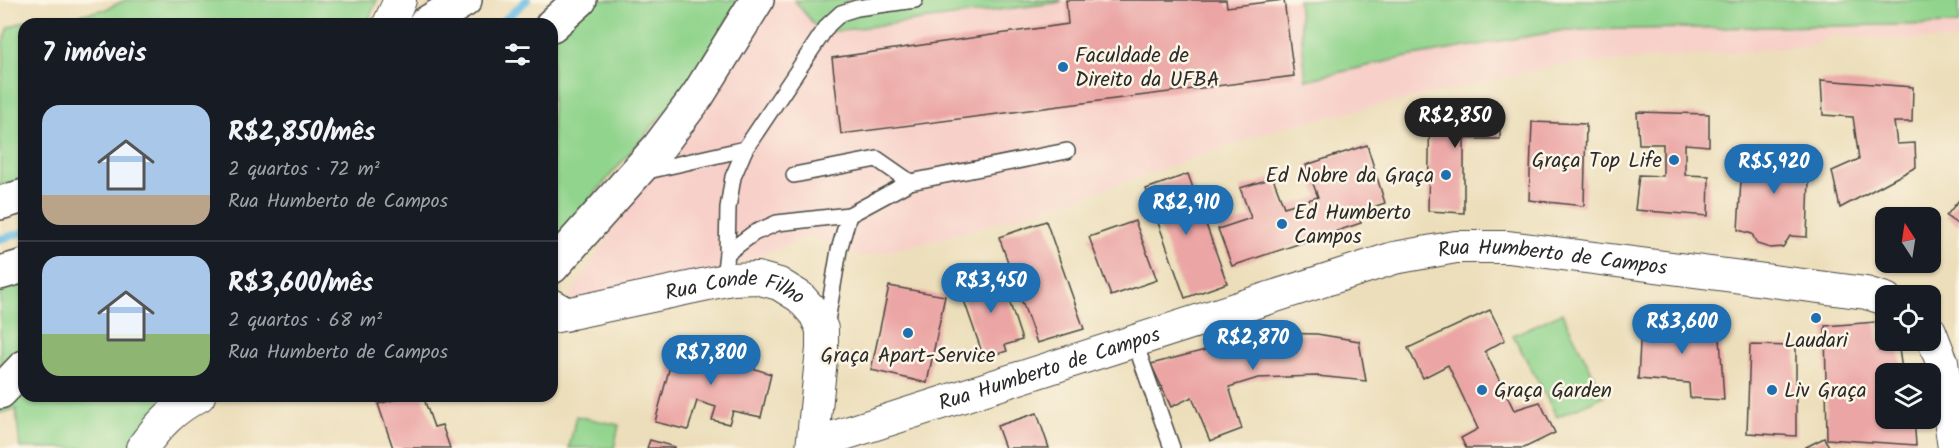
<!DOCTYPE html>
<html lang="pt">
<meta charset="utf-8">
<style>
body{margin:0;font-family:Kalam,sans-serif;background:#20242c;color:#f1f3f6;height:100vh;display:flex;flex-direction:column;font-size:22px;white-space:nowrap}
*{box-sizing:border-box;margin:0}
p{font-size:20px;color:#9ea1a6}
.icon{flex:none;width:33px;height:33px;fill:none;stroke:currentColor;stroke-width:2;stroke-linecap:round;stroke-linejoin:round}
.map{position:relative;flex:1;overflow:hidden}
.side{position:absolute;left:18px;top:18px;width:540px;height:384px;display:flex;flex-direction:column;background:#171b24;border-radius:18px;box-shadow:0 2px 4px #0004}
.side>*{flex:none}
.needle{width:39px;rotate:348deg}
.controls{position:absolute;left:1875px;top:207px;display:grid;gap:12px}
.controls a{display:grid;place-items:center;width:66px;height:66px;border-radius:12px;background:#171b24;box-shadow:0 2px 4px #0004;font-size:30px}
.price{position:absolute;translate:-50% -51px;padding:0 14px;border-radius:21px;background:#1f6fb2;color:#fff;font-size:20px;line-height:39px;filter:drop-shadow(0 2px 3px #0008)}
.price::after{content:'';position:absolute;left:50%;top:36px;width:18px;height:14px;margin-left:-9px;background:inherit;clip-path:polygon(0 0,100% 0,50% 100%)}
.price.active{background:#222;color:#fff}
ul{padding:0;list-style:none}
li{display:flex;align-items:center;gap:18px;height:150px;padding:0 24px}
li+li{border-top:2px solid #363941}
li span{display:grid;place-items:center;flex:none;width:168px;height:120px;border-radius:18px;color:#555}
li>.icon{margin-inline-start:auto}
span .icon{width:72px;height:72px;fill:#fffc;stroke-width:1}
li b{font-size:26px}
h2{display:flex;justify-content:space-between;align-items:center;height:72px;padding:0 24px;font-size:26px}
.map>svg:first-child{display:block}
.built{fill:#f7d0c9}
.green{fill:#91d48d;stroke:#5e805c;stroke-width:1.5}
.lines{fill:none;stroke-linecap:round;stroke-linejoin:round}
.stream{stroke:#68bce4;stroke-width:8}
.building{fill:#eba5a4}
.lane-casing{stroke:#484640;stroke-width:18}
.street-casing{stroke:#484640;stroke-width:34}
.secondary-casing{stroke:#484640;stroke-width:36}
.primary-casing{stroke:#484640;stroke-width:36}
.lane{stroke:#fff;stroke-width:15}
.street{stroke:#fff;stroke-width:32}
.secondary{stroke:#fff;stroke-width:33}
.primary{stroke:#fff;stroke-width:33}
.poi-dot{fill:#1f6fb2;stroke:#fcf5e5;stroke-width:2}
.labels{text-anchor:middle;stroke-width:5;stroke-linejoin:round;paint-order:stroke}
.poi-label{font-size:21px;fill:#2b2b2b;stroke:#fcf5e5;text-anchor:start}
.street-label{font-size:21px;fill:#2b2b2b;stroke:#fcf5e5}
</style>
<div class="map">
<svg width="1959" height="448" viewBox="0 0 1959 448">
<rect width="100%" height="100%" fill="#fcf5e5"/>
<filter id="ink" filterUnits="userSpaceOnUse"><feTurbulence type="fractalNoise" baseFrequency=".0167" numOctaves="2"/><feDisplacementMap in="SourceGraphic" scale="12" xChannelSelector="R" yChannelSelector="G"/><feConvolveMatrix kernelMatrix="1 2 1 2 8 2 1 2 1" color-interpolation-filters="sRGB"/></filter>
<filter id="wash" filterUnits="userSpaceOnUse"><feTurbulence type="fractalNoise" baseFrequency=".008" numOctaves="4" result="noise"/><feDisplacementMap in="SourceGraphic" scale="24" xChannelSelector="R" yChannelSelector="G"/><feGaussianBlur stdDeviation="1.35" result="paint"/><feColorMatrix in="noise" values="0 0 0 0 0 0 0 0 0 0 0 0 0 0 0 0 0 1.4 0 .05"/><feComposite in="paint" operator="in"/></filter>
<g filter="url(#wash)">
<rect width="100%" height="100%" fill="#ecdeba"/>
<path class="built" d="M762,0H1959V41L1830,36L1814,46L1560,65L1282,127L1084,196L938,240L861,257L809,236L725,270L565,303Z"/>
<g class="green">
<path d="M125,0H377L367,24H24V179L0,186V88L4,64L3,42L9,27L27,20L66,18L106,9Z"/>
<path d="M592,0H739L690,82L552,244V36Z"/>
<path d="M794,0H1061V2L821,33Z"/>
<path d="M1298,0H1959V24L1565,30L1407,57L1306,80Z"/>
<path d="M24,275V396H171L127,448H20L16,409L0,413V282Z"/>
<path d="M1562,313L1604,396L1557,417L1513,335Z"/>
<path d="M576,416L619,425L614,448H569Z"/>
</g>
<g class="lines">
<g class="stream">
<path d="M500,24L527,0"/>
<path d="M0,239L24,232"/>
</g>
</g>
<g id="blocks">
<g class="building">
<path d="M1066,0H1226L1227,7L1284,0L1294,76L841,134L832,58L1068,24Z"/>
<path d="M1821,80L1913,87L1912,122H1894L1897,144L1915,143L1916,167L1840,208L1832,171L1859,159L1853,117L1823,115Z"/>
<path d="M1430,103L1500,105V139H1464V213L1428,211Z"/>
<path d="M1637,112L1709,114V146L1685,144V175L1709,176L1708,216L1635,210L1639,175L1663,176V144H1639Z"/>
<path d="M1532,122L1586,124L1584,206L1529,200Z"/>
<path d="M1367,145L1385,203L1358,212L1361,223L1232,266L1218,229L1251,218L1240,188L1273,178L1284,207L1318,197L1306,165Z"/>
<path d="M1743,147L1810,151L1807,237L1790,236L1783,247L1770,248L1757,244L1752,234L1738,230Z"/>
<path d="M1188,174L1227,283L1185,298L1146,189Z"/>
<path d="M1959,200V225L1946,216Z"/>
<path d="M1046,221L1084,329L1037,343L999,237Z"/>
<path d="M1135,221L1157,280L1111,296L1089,237Z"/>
<path d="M1000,273L1022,340L1005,345L1007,351L984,358L959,286Z"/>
<path d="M889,286L945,296L927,383L871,370Z"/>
<path d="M1490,310L1505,340L1485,351L1514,410L1540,402L1555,433L1524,448H1466L1461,438L1478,429L1448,365L1423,378L1408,348Z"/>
<path d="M1653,316L1706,319L1720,338L1724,400L1690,398L1689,383L1638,379L1641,325Z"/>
<path d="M1876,322L1879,351L1899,349L1902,370L1885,373L1886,418H1914L1916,445L1827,439L1825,326Z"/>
<path d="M1271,333L1317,334L1359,341L1366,381L1317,376L1258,378L1229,387L1242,429L1210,441L1192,397L1171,407L1151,364Z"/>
<path d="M694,338L724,343L733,352V362L771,374L761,417L733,411L729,424L712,420L716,407L697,401L688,430L655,422L674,351L690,353Z"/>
<path d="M1750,345L1796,346V436L1747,433Z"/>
<path d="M408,396H423L434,427L442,425L450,448H393L378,404Z"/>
<path d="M1037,413L1049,448H1005L997,426Z"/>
<path d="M1824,438L1830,448H1804Z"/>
<path d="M650,440L675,447V448H647Z"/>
</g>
</g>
</g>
<g filter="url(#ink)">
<use href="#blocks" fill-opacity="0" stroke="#484640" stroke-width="1.5"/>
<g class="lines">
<g class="lane-casing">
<g id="lane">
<path d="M643,172L745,149"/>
<path d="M794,175L877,159L910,182"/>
<path d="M727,253L728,208L733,177L745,149L828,25L841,13L857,8L915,0"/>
<path d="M731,279L725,270L727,253L754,233L777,223L849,215L910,182L1067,151"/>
<path d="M826,327L839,250L849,215"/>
<path d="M1134,340L1172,448"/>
</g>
</g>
<g class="street-casing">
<g id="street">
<path d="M389,24L400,0"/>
<path id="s1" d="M552,317L731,279L757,278L779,284L800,297L815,314L822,329V349L812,448"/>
<path d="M1930,331L1942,362L1954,448"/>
<path id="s2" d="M813,444L1394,258L1456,247H1508L1866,293L1886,299"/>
<path d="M142,448C158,426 174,408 199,396"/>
</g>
</g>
<g class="secondary-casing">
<path id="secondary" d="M0,392L24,367"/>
</g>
<g class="primary-casing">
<g id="primary">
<path d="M425,24L465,0"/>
<path d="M552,25L580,0"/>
<path d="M0,203L24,196"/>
<path d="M552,267L658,148L698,95L757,0"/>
<path d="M0,273L24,266"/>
<path d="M552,306L566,314"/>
</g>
</g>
<use href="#lane" class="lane"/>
<use href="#street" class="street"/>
<use href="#secondary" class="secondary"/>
<use href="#primary" class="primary"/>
</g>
</g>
<g class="poi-dot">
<circle cx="1063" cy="67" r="6"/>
<circle cx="1674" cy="160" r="6"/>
<circle cx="1446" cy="175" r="6"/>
<circle cx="1282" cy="224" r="6"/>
<circle cx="1816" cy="318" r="6"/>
<circle cx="908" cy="333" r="6"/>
<circle cx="1482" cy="390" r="6"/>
<circle cx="1772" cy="390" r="6"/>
</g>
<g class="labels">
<g class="poi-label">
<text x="1075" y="62">Faculdade de<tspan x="1075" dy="24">Direito da UFBA</tspan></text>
<text x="1662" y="167" text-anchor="end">Graça Top Life</text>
<text x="1434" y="182" text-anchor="end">Ed Nobre da Graça</text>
<text x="1294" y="219">Ed Humberto<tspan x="1294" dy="24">Campos</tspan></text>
<text x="1816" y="347" text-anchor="middle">Laudari</text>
<text x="908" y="362" text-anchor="middle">Graça Apart-Service</text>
<text x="1494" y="397">Graça Garden</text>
<text x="1784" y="397">Liv Graça</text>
</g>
<g class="street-label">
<text dy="7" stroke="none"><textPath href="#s2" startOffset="770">Rua Humberto de Campos</textPath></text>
<text dy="7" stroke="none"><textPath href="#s1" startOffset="188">Rua Conde Filho</textPath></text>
<text dy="7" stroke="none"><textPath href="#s2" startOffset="248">Rua Humberto de Campos</textPath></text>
</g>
</g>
</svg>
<div class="controls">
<a><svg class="needle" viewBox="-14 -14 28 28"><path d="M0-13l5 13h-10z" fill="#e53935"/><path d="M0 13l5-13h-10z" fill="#9ea1a6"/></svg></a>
<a><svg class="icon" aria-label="locate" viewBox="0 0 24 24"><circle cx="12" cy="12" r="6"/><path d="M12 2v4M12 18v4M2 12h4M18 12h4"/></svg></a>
<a><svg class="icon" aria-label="layers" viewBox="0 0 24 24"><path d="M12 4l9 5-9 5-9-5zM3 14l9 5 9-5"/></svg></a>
</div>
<b class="price active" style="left:1455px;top:149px">R$2,850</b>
<b class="price" style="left:1774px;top:195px">R$5,920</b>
<b class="price" style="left:1186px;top:236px">R$2,910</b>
<b class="price" style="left:991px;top:314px">R$3,450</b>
<b class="price" style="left:1682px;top:355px">R$3,600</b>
<b class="price" style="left:1253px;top:371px">R$2,870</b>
<b class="price" style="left:711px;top:386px">R$7,800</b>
<section class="side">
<h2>7 imóveis<svg class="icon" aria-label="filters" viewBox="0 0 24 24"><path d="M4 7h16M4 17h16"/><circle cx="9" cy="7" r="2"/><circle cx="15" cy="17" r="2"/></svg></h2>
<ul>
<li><span style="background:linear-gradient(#a9c7e8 75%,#b9a48a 0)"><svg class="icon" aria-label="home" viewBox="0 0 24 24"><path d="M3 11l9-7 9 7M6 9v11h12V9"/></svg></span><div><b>R$2,850/mês</b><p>2 quartos · 72 m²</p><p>Rua Humberto de Campos</p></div></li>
<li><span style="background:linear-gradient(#a9c7e8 65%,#8fb573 0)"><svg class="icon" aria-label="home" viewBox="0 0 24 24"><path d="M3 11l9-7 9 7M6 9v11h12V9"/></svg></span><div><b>R$3,600/mês</b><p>2 quartos · 68 m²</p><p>Rua Humberto de Campos</p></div></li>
</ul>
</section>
</div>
